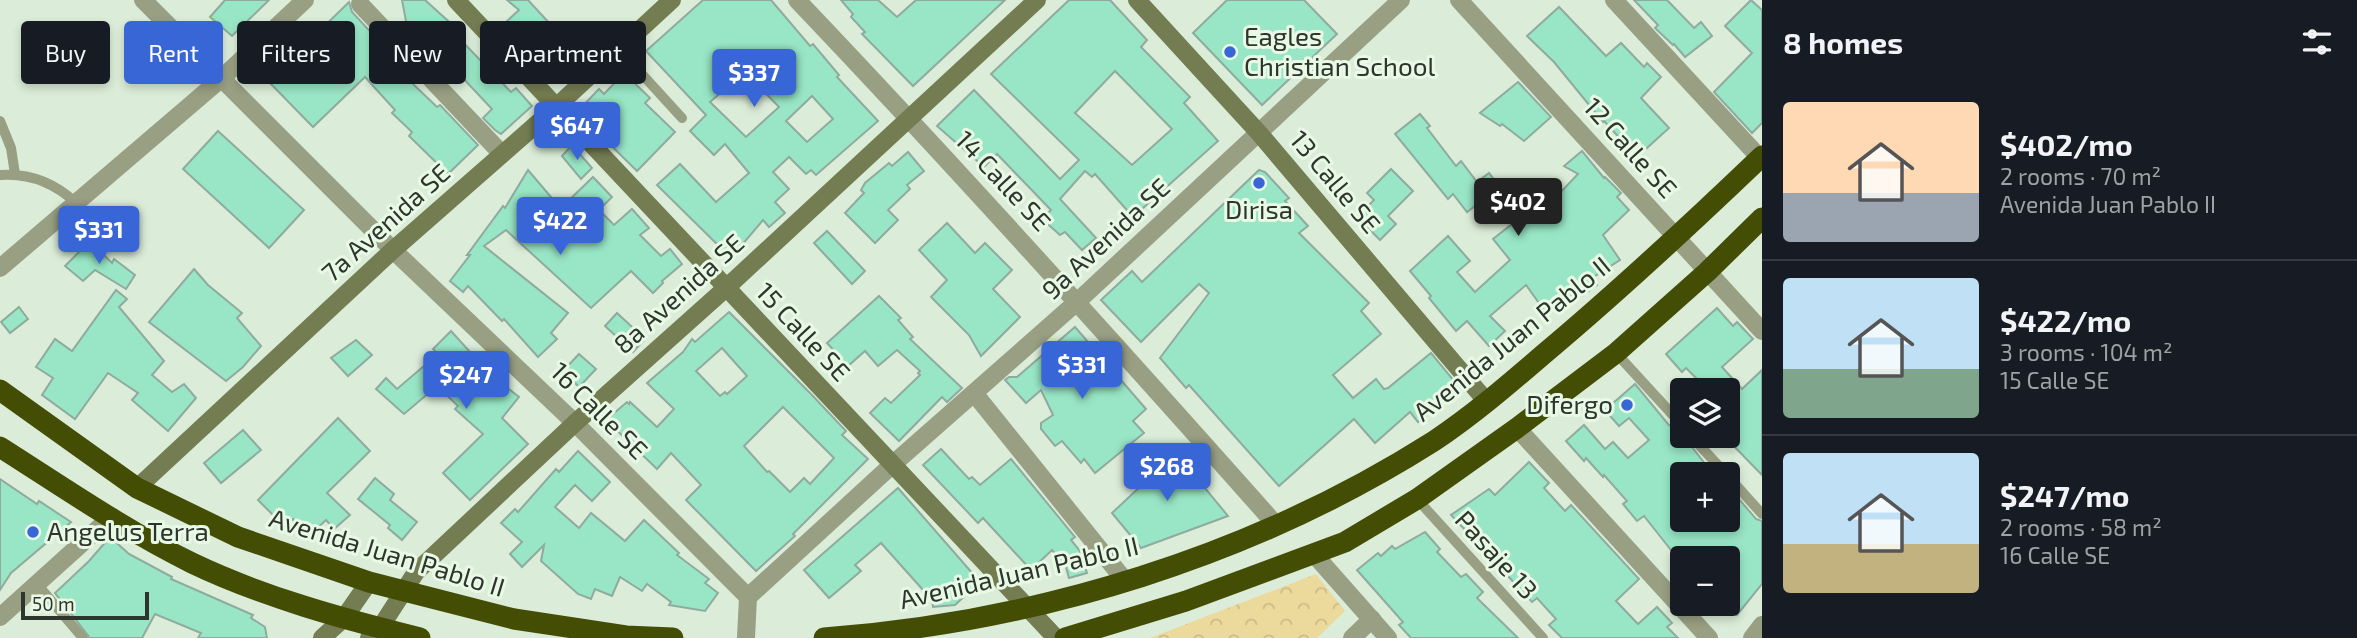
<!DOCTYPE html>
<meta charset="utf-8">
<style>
body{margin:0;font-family:"Exo 2",sans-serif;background:#242831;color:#f1f3f6;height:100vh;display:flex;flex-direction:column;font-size:26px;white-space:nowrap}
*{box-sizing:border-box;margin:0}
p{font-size:23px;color:#9ea1a6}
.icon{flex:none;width:38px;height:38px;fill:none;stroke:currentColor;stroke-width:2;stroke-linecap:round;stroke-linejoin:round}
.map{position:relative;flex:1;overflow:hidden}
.drawer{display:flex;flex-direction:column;background:#171b24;width:595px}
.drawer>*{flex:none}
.top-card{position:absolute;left:21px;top:21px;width:665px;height:63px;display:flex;gap:14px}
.tools{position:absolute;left:1670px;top:378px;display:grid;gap:14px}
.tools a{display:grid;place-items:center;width:70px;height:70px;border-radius:7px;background:#171b24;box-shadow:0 4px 10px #0003;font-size:35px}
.scale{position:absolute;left:21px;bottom:18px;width:128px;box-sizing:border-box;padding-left:7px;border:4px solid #2e352d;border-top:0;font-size:19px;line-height:24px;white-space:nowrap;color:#2e352d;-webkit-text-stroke:5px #e8fae5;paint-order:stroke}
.price{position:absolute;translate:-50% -60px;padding:0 16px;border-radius:7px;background:#3966d6;color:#fff;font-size:23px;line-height:46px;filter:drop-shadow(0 2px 4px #0008)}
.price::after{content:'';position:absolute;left:50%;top:42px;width:21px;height:16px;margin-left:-10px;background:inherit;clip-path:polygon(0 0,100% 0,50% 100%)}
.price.current{background:#222;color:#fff}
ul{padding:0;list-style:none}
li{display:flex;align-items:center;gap:21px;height:175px;padding:0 21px}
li+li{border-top:2px solid #363941}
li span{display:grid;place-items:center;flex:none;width:196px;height:140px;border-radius:7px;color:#555}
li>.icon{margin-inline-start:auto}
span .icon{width:84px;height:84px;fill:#fffc;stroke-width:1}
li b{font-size:30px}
h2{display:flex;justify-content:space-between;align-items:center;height:84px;padding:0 21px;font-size:30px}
.chip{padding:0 24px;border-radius:7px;background:#171b24;box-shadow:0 4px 10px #0003;font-size:24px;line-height:63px}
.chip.current{background:#3966d6;color:#fff}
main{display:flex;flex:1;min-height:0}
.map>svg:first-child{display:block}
.park{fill:url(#park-crowns)}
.building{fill:#98e6c5;stroke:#8faa9e;stroke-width:2;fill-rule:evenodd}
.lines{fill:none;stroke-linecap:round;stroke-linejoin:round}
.lane{stroke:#999f83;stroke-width:10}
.street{stroke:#999f83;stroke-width:18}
.secondary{stroke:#747c52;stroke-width:18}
.highway{stroke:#444d04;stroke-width:21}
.poi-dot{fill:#3966d6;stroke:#e8fae5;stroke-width:2.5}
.labels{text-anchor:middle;stroke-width:6;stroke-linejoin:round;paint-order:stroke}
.poi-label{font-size:26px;fill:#2e352d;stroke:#e8fae5;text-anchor:start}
.street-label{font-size:26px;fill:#2e352d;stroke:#e8fae5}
</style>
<main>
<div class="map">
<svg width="1762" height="638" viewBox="0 0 1762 638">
<defs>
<pattern id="park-crowns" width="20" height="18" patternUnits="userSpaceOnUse" patternTransform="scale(1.75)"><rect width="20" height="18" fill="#ecd99c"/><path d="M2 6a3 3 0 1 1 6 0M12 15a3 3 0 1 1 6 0" fill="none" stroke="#cbbb87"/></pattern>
</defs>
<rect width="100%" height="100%" fill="#dbedd8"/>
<path class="park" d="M1316,574L1345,611L1317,638H1150Z"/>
<g class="building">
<path d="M225,0H269L232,36L210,17Z"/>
<path d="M402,0H425L458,30L455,34L511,92L516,88L532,106L501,134L495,130L483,118L492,109L460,75L453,82L433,62L439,57L414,32L409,37Z"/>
<path d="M507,0H528L574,50L586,60L562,83L538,60L541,57L507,21L519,10Z"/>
<path d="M703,0H771L810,46L813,44L839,75L837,77L878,121L816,175L811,170L806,174L789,157L773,172L789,189L775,202L785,213L769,227L763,220L731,258L657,185L680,164L716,202L749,173L725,144L714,155L690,131L706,115L646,51ZM745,72L779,107L746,137L710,102ZM812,96L833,119L807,142L786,121Z"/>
<path d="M841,0H878L897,17L916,0H1005L913,86L862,34L865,32L851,17L853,14Z"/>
<path d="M1069,0H1110L1147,40L1141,47L1190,97L1184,103L1218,141L1133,217L1095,174L1092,177L1085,171L1060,199L1096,238L1082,250L1065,232L1060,235L1042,219L1051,210L997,154L984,167L937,126L974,90L1060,179L1079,160L991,74ZM1115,71L1172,129L1132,165L1075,113Z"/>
<path d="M1227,0H1304L1337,34L1262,105L1193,33Z"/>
<path d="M1634,0H1667L1694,28L1701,22L1712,36L1685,57L1674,44L1673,45L1655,28L1658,25Z"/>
<path d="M1751,0L1762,10V123L1752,133L1714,92L1752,53L1725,26Z"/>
<path d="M349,2L352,12L392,55L390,57L413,84L437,107L440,105L478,145L448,174L409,136L412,132L392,113L395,110L365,77L313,127L268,81Z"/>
<path d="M1559,7L1606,56L1621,43L1644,67L1647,63L1661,77L1641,98L1669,128L1637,157L1604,121L1603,122L1554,62L1527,36Z"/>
<path d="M624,73L650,98L645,103L675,132L637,171L577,112L599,89L604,94Z"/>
<path d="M1518,82L1551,117L1524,141L1502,124L1500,126L1480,113Z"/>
<path d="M1420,114L1430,126L1427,128L1456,166L1461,161L1477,182L1489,173L1515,207L1546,183L1557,196L1578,174L1564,166L1582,151L1604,178L1605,177L1621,193L1617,197L1629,210L1603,235L1620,260L1592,278L1597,285L1583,295L1580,290L1546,313L1526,285L1490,316L1505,331L1489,346L1467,321L1456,331L1429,298L1431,296L1410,271L1448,236L1470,261L1457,272L1475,292L1510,260L1493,239L1512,224L1490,195L1467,212L1453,194L1448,199L1395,134Z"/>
<path d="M218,131L304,210L269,248L183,169Z"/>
<path d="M572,145L592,168L581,179L562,156Z"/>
<path d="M908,152L924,171L907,185L910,189L888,210L898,220L875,243L845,213L864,193L861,190L865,183L889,163L892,166Z"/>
<path d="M1391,169L1413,191L1388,216L1396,224L1380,240L1357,217L1374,200L1367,193Z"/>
<path d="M528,170L556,203L559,200L564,205L593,177L612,197L599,210L614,225L632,209L649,228L640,235L661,256L670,249L682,264L662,281L663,283L653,293L631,271L591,308L506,230L484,246L568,313L551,333L557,339L538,357L504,319L502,321L468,286L463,292L450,281L470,255H467L503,206L505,208Z"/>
<path d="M1259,170L1265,172L1289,198L1285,201L1308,226L1299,233L1369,303L1361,311L1381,334L1333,375L1353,398L1376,379L1384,389L1388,388L1431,353L1455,382V392L1418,422L1410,412L1375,443L1354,419L1279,486L1189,385L1186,388L1160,358L1209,293L1199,284L1141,342L1101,300L1132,271L1142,282Z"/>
<path d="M947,223L975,253L985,243L1012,270L993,289L1020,317L981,356L969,335L931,297L947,280L919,250Z"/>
<path d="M827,231L865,271L852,284L814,243Z"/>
<path d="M90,241L112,263L114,259L135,275L126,289L95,270L83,281L65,266Z"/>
<path d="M194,269L208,285L242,313L237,318L261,346L243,367L226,381L149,322Z"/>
<path d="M116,290L127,299L119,307L164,361L152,375L172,392L184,384L196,398L168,431L132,400L138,393L108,373L75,419L42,395L53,378L36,367L55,339L72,351Z"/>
<path d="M879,296L901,318L898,320L913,337L910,339L962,388L947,402L942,397L899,441L870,413L885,398L891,403L920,375L918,373L920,371L897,350L878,366L865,351L848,366L827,343Z"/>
<path d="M19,307L28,319L10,333L1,322Z"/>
<path d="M1717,308L1733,326L1737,322L1753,339L1722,367L1742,389L1762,370V475L1727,439V390H1708L1686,368L1682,372L1666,354Z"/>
<path d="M729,312L811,394L846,431L842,435L868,459L793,534L795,536L756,571L686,500L701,485L671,453L657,469L606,420L627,402L629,404L630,402L657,427L674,409L647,383L683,352L692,339L695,342ZM722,348L747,376L727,394L725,392L720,396L696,371ZM783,407L834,458L810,484L804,478L790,492L769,471L767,472L744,446Z"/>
<path d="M617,313L645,339L633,352L605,326Z"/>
<path d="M1075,327L1146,409L1133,421L1144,433L1095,473L1084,459L1081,463L1062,441L1055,446L1041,429V423L1053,415L1041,390L1026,403L1005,380L1009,377H1017Z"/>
<path d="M451,331L470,352L488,367L485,370L519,397L502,418L528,444L470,500L443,473L483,434L455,409L458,406L437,386L404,414L376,389L386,378L397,389L438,354L433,349Z"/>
<path d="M356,340L372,355L348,376L331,358Z"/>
<path d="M579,354L596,369L579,387L563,371Z"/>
<path d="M1635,384L1668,424L1684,437L1713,474H1682V520H1727V507L1738,498L1756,519L1762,521V584L1737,615L1727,607V558H1680L1675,555L1644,516L1637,521L1623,504L1627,501L1604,475L1603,477L1586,458L1584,461L1566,441L1584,425L1605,449L1613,442L1628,458L1649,440L1629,418L1619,426L1605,410Z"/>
<path d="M338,418L370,451L327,493L350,515L334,529L326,520L309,536L293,519L285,527L258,500Z"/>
<path d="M243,430L261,450L221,483L204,463Z"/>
<path d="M941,449L969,479L972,477L980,485L1011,459L1075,537L1071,540L1080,551L1087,573L1069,578L1066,567L1052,550L1031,570L983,518L978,523L923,465Z"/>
<path d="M578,451L610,482L592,501L575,485L555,507L579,528L591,513L625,541L644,520L679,553L677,555L709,579L705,583L718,593L705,611L669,605L671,602L647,584L642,591L620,577L612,596L595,589L591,599L578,594L541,561L544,545L522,567L510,554L522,542L501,523L515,509L518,512L556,469L559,472Z"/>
<path d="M1176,453L1228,516L1141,548L1112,513L1142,485L1133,475L1152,457L1161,467Z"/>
<path d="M1529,462L1549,483L1544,488L1565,511L1571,505L1639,579L1616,601L1638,624L1657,607L1672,623L1667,627L1678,638H1562L1549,625L1556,619L1537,598L1532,602L1451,515L1489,489L1495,495Z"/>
<path d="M375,478L394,494L390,500L417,522L402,540L388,528L390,525L358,499Z"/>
<path d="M0,479L37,504L39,501L71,522L11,573L0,590Z"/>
<path d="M898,488L980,582L955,605L933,607L932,600L881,543L855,565L861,571L829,598L804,570Z"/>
<path d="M1425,532L1440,549L1437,552L1461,577L1466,574L1483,592L1477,598L1518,638H1411L1399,625L1403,622L1357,570L1378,553L1381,556L1392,546L1395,549Z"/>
<path d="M110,537L129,554L172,577L171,579L253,615L251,618L265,627L267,638H198L201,633L155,614L142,638H90L55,593L89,561Z"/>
</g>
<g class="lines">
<g class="lane">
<path d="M619,49L682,118"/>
<path d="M0,121L11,148L15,174"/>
<path d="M0,175C30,173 55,183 76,203"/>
<path d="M1616,353L1682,425"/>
<path d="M1691,436L1726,474"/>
<path d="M1727,475L1762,514"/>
<path d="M1417,499L1543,638"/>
<path d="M37,584L83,638"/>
</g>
<g class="street">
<path d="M143,0L393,250L575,423L748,597"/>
<path d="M797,0C961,172 1119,348 1277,526"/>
<path d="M1459,0L1762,331"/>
<path d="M1614,0L1760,158"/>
<path d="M360,4L502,154"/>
<path d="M0,268L222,78L305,0"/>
<path d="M974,393L1126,582"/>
<path d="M1517,428L1709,638"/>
<path d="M1313,553L1388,638"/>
<path d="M0,617L111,517"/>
<path d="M746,638L748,597L892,465L1078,301L1401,0"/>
<path d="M1352,638L1372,619"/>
<path d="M1752,638L1762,625"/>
</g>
<g class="secondary">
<path d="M456,0L1056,638"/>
<path d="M1137,0L1259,133L1487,402"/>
<path d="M137,488L393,250L556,107L672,0"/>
<path d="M322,638L344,618L369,582"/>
<path d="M369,638L380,628L416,572L575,423L726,288L1037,0"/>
</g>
<g class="highway">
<path d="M0,390L137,488L238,537L369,582L514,619L626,636L673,638"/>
<path d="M0,447C63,487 125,530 192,563C263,597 343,619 420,638"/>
<path d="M824,638C1038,622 1253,556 1434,441C1473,415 1509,384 1545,353C1620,290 1692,223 1762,156"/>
<path d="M1065,638L1186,601L1345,542L1417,499L1517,428L1616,353L1707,272L1762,218"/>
</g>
</g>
<g class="poi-dot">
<circle cx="1230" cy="52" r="7"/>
<circle cx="1259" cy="183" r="7"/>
<circle cx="1627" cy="405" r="7"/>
<circle cx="33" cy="532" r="7"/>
</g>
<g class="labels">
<g class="poi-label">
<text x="1244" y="46">Eagles<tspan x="1244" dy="30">Christian School</tspan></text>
<text x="1259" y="219" text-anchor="middle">Dirisa</text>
<text x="1613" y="414" text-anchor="end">Difergo</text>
<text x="47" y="541">Angelus Terra</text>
</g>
<g class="street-label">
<text transform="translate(1630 148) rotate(48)" y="9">12 Calle SE</text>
<text transform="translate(1003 181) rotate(47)" y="9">14 Calle SE</text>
<text transform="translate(1335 182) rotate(50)" y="9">13 Calle SE</text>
<text transform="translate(386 223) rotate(-42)" y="9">7a Avenida SE</text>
<text transform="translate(1106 239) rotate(-43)" y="9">9a Avenida SE</text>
<text transform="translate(679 294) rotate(-42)" y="9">8a Avenida SE</text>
<text transform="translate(803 332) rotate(47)" y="9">15 Calle SE</text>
<text transform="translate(1512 339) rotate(-39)" y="9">Avenida Juan Pablo II</text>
<text transform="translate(599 411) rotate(45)" y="9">16 Calle SE</text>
<text transform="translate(387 553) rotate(17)" y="9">Avenida Juan Pablo II</text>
<text transform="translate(1496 555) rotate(48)" y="9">Pasaje 13</text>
<text transform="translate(1019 573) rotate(-13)" y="9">Avenida Juan Pablo II</text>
</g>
</g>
</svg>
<div class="tools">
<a><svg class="icon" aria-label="layers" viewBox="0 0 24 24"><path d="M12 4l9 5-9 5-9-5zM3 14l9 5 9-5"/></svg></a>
<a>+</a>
<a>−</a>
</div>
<div class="scale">50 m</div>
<b class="price" style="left:754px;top:109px">$337</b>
<b class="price" style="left:577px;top:162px">$647</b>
<b class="price current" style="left:1518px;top:238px">$402</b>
<b class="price" style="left:560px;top:257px">$422</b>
<b class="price" style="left:99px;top:266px">$331</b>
<b class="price" style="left:1082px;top:401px">$331</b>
<b class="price" style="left:466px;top:411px">$247</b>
<b class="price" style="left:1167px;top:503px">$268</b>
<div class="top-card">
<a class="chip">Buy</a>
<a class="chip current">Rent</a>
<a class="chip">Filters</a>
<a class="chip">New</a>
<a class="chip">Apartment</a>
</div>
</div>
<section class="drawer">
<h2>8 homes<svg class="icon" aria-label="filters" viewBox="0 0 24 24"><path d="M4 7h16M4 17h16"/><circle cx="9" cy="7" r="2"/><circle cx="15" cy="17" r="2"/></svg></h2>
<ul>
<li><span style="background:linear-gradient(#ffd9b3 65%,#9aa5b1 0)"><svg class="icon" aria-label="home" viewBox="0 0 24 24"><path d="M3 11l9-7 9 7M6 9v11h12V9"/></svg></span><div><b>$402/mo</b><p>2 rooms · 70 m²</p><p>Avenida Juan Pablo II</p></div></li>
<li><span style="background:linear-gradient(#bfe0f5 65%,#7fa58c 0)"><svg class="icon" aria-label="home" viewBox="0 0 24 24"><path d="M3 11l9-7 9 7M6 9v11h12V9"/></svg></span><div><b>$422/mo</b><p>3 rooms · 104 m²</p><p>15 Calle SE</p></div></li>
<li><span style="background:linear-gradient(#bfe0f5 65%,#c2b280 0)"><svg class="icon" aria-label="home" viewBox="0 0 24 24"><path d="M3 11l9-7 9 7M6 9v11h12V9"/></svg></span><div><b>$247/mo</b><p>2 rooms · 58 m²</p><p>16 Calle SE</p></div></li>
</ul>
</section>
</main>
